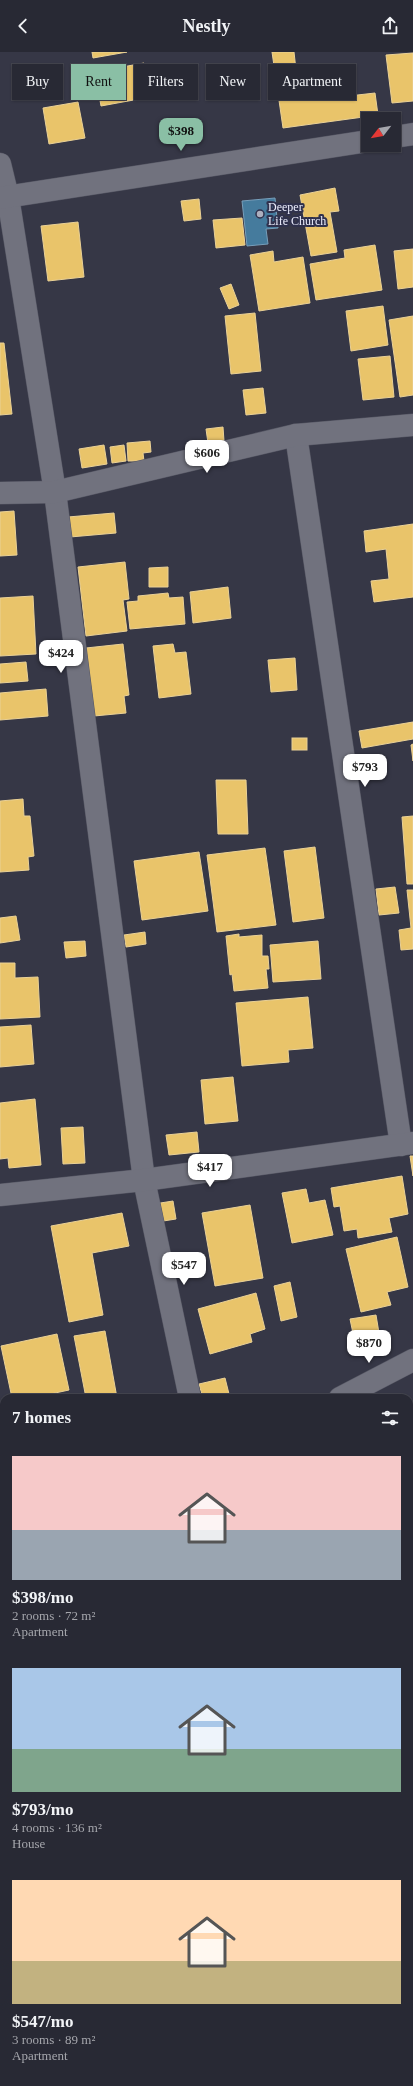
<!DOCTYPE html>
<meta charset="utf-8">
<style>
body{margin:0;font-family:Georgia,serif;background:#343540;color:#f1f3f6;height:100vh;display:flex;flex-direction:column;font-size:15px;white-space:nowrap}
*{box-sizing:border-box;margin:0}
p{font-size:13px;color:#a5a6ac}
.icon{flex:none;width:22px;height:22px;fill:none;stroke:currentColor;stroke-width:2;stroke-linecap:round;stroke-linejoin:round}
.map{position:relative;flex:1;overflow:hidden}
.sheet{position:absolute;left:0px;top:1342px;width:413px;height:692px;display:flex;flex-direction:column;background:#282934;border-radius:12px 12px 0 0;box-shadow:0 1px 3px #0004,0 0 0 1px #44454f}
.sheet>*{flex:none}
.guide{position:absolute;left:12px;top:12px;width:389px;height:36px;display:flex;gap:8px}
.needle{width:26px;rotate:239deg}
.tools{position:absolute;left:361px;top:60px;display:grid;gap:8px}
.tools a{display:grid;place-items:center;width:40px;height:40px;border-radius:0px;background:#282934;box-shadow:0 1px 3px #0004,0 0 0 1px #44454f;font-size:20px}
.price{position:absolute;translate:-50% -34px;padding:0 9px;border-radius:8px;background:#fff;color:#222;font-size:13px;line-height:26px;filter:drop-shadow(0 1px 2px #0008)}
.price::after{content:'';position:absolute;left:50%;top:24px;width:12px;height:9px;margin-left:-6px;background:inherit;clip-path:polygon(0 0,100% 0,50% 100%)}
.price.selected{background:#8abfa5;color:#111}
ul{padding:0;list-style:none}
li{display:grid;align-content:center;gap:8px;height:212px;padding:0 12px}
li span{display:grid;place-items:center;height:124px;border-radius:0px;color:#555}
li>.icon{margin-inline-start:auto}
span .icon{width:72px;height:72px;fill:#fffc;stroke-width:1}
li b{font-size:17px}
h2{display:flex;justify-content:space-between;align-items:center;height:48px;padding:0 12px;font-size:17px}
.tag{padding:0 14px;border-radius:0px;background:#282934;box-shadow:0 1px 3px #0004,0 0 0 1px #44454f;font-size:14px;line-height:36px}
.tag.selected{background:#8abfa5;color:#111}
header{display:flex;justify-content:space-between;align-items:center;height:52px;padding:0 12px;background:#282934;font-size:18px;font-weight:800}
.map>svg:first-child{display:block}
.homes{fill:#e9c46a;stroke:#ead196}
.public{fill:#457b9d;stroke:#779eba}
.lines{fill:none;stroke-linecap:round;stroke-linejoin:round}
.minor-casing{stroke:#555663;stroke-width:23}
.minor{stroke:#71727e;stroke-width:22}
.poi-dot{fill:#adafbe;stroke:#2f314d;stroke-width:1.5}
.labels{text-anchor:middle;stroke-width:4;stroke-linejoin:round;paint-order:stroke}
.poi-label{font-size:12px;fill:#edeffe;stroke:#2f314d;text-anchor:start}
</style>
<header><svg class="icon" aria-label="back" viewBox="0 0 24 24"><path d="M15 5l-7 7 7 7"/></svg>Nestly<svg class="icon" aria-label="share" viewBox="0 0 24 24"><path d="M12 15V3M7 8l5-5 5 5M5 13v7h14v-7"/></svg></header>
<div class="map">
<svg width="413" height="2034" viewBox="0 0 413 2034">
<rect width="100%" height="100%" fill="#363746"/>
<g class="homes">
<path d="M92,0H127L93,6Z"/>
<path d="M272,0H294L296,18L336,13L340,45L375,41L378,63L283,76Z"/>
<path d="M413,1V49L392,51L386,3Z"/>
<path d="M144,11L150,45L101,54L95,20Z"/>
<path d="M78,50L85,86L49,92L43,56Z"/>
<path d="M335,136L339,159L330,160L337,200L311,204L300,143Z"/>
<path d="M199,147L201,167L184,169L181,149Z"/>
<path d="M242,166L245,193L216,196L213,168Z"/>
<path d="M78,170L84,225L48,229L41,174Z"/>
<path d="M375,193L382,238L316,248L310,212L345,206L344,198Z"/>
<path d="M413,197V235L398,237L394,199Z"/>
<path d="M273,199L274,210L303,205L310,251L259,259L250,203Z"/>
<path d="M231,232L239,253L229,257L220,236Z"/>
<path d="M383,254L388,293L351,299L346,259Z"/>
<path d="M255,261L261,319L231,322L225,264Z"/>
<path d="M413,264V343L400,345L389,268Z"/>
<path d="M0,291H4L12,362L0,363Z"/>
<path d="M390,304L394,345L363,348L358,307Z"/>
<path d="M263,336L266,361L246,363L243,338Z"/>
<path d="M223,375L224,389L208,391L206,377Z"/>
<path d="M150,389L151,400L143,401L144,409H128L127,391Z"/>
<path d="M104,393L107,412L82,416L79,397Z"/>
<path d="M124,393L126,409L112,411L110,395Z"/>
<path d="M14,459L17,503L0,504V460Z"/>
<path d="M114,461L116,481L70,485L68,465Z"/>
<path d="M413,472V545L374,550L371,529L389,527L386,497L366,500L364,479Z"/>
<path d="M125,510L129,547L123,548L127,579L86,584L78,515Z"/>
<path d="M168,515V535H149V516Z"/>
<path d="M228,535L231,566L193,571L190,540Z"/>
<path d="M168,541L169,546L183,545L185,572L130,577L127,550L138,549V544Z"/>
<path d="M33,544L36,602L0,604V546Z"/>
<path d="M123,592L129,643L124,644L126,661L94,664L86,596Z"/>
<path d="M173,592L175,601L186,600L191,642L159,646L153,594Z"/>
<path d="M295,606L297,638L271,640L268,608Z"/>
<path d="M26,610L28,629L0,631V612Z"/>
<path d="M46,637L48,664L0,668V641Z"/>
<path d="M413,670V687L362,696L359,679Z"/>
<rect x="292" y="686" width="15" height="12"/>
<path d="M413,692V709L411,693Z"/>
<path d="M216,728H246L248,782H218Z"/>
<path d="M23,747L24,764H30L34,804L28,805L29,818L0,820V749Z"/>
<path d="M413,764V832H407L402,765Z"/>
<path d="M315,795L324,866L293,870L284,799Z"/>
<path d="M265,796L276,873L217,880L207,803Z"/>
<path d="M199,800L208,859L142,868L134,809Z"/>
<path d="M395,835L399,861L379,863L376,837Z"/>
<path d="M407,838H413V897L401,898L399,878L411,876Z"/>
<path d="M16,864L20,888L0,891V866Z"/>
<path d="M145,880L146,892L126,895L124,883Z"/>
<path d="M239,882V885L262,883V904H268L269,917H266L268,936L234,939L232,922L230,923L226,884Z"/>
<path d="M85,889L86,904L66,906L64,890Z"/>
<path d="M318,889L321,927L273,930L270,893Z"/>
<path d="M0,911H15V926L38,925L40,965L0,967Z"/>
<path d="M308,945L313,996L288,998L289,1010L242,1014L236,951Z"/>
<path d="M31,973L34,1012L0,1015V975Z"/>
<path d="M233,1025L238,1069L205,1072L201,1028Z"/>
<path d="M35,1047L41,1113L9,1116L8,1106L0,1107V1051Z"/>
<path d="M83,1075L85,1111L63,1112L61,1076Z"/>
<path d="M197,1080L199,1100L169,1103L166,1083Z"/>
<path d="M410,1104H413V1124Z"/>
<path d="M402,1124L408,1162L389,1166L392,1180L358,1186L357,1177L344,1179L340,1154L334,1155L331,1136Z"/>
<path d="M306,1137L309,1151L325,1148L333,1183L292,1191L282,1141Z"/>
<path d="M173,1149L176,1167L157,1170L154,1152Z"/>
<path d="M250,1153L263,1226L215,1234L202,1161Z"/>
<path d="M122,1161L129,1194L92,1201L103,1263L69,1270L51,1174Z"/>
<path d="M397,1185L408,1235L387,1240L391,1253L361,1260L346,1197Z"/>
<path d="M290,1230L297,1265L281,1269L274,1234Z"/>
<path d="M256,1241L265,1277L250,1282L252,1290L210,1302L198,1257Z"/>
<path d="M376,1263L380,1287L355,1291L350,1267Z"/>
<path d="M105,1279L117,1346H86L74,1284Z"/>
<path d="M57,1282L69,1338L32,1346H12L1,1294Z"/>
<path d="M225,1326L230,1346H203L199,1332Z"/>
<path d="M413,1435V1464L409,1455V1437Z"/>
<path d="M413,1560V1581L409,1561Z"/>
<path d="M0,1567L4,1587V1620L0,1621Z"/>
<path d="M410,1671H413V1685H412Z"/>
<path d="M4,1860V1902H2L0,1891V1861Z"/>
<path d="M4,1909V1952L0,1931V1910Z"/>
<path d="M0,1961L4,1975V1993L0,1994Z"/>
<path d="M409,2016H413V2034H375L374,2030H409Z"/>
<path d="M164,2030H191L192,2034H164Z"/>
</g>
<path class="public" d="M275,146L278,176L266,177L268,192L247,194L242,149Z"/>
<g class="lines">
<g class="minor-casing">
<g id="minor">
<path d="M394,85L413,82"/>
<path d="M0,112L8,145L55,440L144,1128L190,1346"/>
<path d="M0,146L368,89"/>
<path d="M296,383L401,1093"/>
<path d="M0,441L55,440L296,383L413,373"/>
<path d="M0,1143L144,1128L413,1091"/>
<path d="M340,1346L413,1308"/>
<path d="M0,1461L4,1460"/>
<path d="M409,1720L413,1736"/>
<path d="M0,1782L4,1781"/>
<path d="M409,1981H413"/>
<path d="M138,2030L139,2034"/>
<path d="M0,2033L14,2030"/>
</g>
</g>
<use href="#minor" class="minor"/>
</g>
<circle class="poi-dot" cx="260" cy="162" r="4"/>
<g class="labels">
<g class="poi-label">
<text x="268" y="159">Deeper<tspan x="268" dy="14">Life Church</tspan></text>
</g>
</g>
</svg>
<div class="tools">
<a><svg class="needle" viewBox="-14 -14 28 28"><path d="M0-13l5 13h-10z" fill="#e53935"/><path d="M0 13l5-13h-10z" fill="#a5a6ac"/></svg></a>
</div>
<b class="price selected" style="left:181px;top:100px">$398</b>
<b class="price" style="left:207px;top:422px">$606</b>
<b class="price" style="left:61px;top:622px">$424</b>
<b class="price" style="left:365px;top:736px">$793</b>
<b class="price" style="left:210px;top:1136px">$417</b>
<b class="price" style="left:184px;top:1234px">$547</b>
<b class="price" style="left:369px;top:1312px">$870</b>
<div class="guide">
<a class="tag">Buy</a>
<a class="tag selected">Rent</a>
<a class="tag">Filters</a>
<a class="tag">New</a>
<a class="tag">Apartment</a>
</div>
<section class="sheet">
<h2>7 homes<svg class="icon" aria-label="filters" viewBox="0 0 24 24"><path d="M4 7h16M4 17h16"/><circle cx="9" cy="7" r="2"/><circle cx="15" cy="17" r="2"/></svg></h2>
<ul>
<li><span style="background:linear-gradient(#f6c9c9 60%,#9aa5b1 0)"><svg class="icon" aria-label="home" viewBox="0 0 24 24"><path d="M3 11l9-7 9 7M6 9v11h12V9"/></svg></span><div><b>$398/mo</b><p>2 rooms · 72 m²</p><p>Apartment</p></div></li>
<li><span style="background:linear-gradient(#a9c7e8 65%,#7fa58c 0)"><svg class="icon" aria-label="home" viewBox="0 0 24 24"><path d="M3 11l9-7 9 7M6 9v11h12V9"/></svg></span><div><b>$793/mo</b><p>4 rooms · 136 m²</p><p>House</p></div></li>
<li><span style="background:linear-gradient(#ffd9b3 65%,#c2b280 0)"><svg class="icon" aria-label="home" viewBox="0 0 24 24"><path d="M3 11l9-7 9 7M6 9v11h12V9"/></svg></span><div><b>$547/mo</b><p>3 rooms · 89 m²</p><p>Apartment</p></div></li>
</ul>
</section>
</div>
